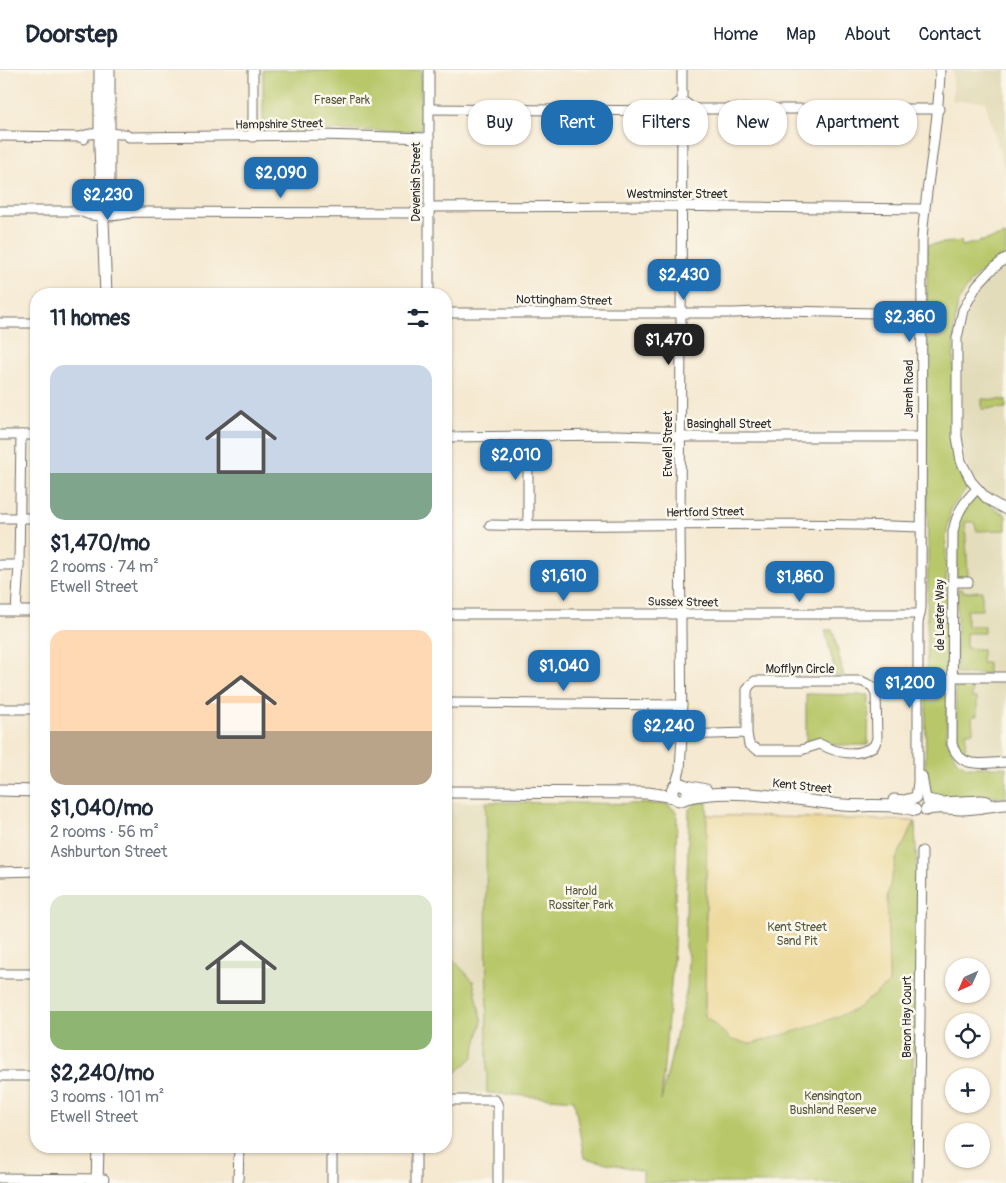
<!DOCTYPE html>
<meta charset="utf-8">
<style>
body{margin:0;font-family:Pangolin,sans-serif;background:#f6f6f7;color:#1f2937;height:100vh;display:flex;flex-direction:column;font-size:19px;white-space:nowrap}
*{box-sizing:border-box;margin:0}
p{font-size:16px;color:#747a83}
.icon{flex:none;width:28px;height:28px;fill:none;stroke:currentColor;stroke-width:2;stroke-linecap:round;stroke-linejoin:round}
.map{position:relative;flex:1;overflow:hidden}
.drawer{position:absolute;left:30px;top:218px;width:422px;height:865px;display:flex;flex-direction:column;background:#fff;border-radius:20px;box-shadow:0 1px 4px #0004}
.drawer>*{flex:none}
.guide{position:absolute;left:468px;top:30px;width:462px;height:45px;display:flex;gap:10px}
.needle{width:32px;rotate:225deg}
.buttons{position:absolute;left:945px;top:888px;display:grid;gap:10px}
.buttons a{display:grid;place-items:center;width:45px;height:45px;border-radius:50%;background:#fff;box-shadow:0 1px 4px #0004;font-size:25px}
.price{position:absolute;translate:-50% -42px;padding:0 11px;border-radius:10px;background:#1f6fb2;color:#fff;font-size:16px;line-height:32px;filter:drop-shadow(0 1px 2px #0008)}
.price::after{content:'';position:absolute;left:50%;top:30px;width:15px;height:11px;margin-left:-8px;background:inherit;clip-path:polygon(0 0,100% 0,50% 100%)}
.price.selected{background:#222;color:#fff}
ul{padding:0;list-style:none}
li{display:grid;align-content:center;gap:10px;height:265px;padding:0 20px}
li span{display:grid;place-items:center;height:155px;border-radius:15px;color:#555}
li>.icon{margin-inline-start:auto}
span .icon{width:90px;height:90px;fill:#fffc;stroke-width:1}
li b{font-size:21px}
h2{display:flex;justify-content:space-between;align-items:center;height:60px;padding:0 20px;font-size:21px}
.pill{padding:0 18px;border-radius:20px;background:#fff;box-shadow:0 1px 4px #0004;font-size:18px;line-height:45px}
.pill.selected{background:#1f6fb2;color:#fff}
header{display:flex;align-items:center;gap:30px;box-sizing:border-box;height:70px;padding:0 25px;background:#fff;border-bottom:1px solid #e0e1e3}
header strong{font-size:24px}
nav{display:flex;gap:28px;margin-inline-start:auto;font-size:18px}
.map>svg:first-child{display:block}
.built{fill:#e3dcba}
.green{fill:#b8c769;stroke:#72794a}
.sand{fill:#eeda9e;stroke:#8c8264}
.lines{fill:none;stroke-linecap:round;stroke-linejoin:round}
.minor-casing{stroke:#726e65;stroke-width:11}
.major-casing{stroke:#726e65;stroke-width:13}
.minor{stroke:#fff;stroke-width:9}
.major{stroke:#fff;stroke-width:11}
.labels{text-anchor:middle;stroke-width:5;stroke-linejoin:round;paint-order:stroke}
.park-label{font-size:12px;fill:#555a3e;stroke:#fbf7ec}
.street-label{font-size:12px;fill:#2b2b2b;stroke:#fbf7ec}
</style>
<header>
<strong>Doorstep</strong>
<nav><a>Home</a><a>Map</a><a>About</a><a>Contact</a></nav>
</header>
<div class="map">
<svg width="1006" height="1113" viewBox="0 0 1006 1113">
<rect width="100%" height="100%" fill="#fbf7ec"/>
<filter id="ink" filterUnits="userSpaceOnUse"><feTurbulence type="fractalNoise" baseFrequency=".02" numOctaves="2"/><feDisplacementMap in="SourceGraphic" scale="10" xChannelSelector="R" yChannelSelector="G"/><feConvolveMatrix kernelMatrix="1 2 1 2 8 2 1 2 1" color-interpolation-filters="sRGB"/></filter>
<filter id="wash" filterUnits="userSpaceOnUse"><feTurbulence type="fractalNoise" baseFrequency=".0096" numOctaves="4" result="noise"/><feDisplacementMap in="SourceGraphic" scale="20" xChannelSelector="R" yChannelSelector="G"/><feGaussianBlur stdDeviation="1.12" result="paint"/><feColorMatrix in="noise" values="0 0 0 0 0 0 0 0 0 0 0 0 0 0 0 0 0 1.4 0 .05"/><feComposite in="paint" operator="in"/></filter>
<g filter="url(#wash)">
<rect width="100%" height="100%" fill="#f5e9d1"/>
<g class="built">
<path d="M953,0H1006V104L985,31H953Z"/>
<path d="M1006,193V687L974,688L968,687L957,673L958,463L968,435L984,420L974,409L965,390L961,367L962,268L967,241L980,217Z"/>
<path d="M446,732H486L487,1023H446Z"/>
</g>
<g class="green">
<path d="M263,0H421V58L418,61L265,60L263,58Z"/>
<path d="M1006,165V184L974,208L958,232L954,261L952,378L967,419L951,438L946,470L947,671L957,691L967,697H1006V728C997,727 987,726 978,726C959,727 939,734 925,719L928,485L926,362L927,175L961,171L962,176Z"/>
<path d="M982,329L1006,330V338L982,339Z"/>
<path d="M974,427C985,429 995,440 1006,445V460L977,461L974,452H965L968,506L956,508V458L960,447Z"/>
<path d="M957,519H963V522L982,521V540H967V556H984V563H966V578L982,579V593H988V604H956Z"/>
<path d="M825,560H833L844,607L836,606Z"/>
<path d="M955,611H963L964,616L972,617V628H977V646H972L973,662H966L965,682L971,683V690L957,680Z"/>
<path d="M806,624L869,625L868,675H806Z"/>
<path d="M486,732L667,734L677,742L674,879L661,1031L687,918L688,886L685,877L689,739L696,732H707L705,946L889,913L887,827L896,789L915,751L920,892L913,992V1113H643V1101L584,1088L574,1030L487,1023Z"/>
<path d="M446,882L473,911L482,951L473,987L446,1012Z"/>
</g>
<path class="sand" d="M707,745L915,751L896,789L887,827L889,913L855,940L806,958L751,974L732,970L705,946Z"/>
</g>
<g filter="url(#ink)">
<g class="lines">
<g class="minor-casing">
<g id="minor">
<path d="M682,0V32"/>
<circle cx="682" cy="40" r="8"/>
<path d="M430,39L674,41"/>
<path d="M690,39H939"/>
<path d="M0,66L81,67L84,69"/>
<path d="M81,67C89,61 114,64 125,64L129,67L321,65L429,68"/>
<path d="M253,67V0"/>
<path d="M429,137L655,136L924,139"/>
<path d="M0,141H81C91,135 122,138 133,142"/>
<path d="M81,141C90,149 122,146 133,142L429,143"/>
<path d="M1006,188L990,201L977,215L963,240L957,268V367L961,391L971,411L987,429L1006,440"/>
<path d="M429,224V0"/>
<path d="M446,243H734L784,241L922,244"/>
<path d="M0,253H36"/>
<path d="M0,365H36"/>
<path d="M528,366V456"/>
<path d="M446,367L616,365L688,367H921"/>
<path d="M977,419C963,433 957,442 953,462L952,674C960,700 984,693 1006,692"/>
<path d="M0,448H36"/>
<path d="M490,455C634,457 777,451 921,457"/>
<path d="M0,495H19"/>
<path d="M953,512H968"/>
<path d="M0,541H36"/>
<path d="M16,541L19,495L21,365"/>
<path d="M446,544H920"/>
<path d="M952,607H1006"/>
<path d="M446,633L682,635"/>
<path d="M0,639H36"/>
<path d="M682,665L747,663L749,675L758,680H801L820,674C839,684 856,687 874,676L877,669L876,623L872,616L861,611H755L750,615L747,620V663"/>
<path d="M922,706L926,729"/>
<path d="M675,716L680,700L682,665L680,456L682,48"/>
<path d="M916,728L918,712V553L921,538L922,169C926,112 939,57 940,0"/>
<path d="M0,802L36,801"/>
<path d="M0,904H36"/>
<path d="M0,1006H36"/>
<path d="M446,1030H495L498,1036V1113"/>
<path d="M0,1108L104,1109"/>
<path d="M238,1113L239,1076"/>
<path d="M332,1113V1076"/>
<path d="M416,1113V1076"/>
<path d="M918,1113L922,781"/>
</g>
</g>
<g class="major-casing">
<g id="major">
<path d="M100,0V77L106,224"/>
<path d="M109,110V0"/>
<circle cx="680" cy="722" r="8"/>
<path d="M686,716L706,720"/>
<path d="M0,720L36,721"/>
<path d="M446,722L648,723L674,727"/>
<path d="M686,728C732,716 795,730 843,735C867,737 892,733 915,740"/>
<path d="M894,730L904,731L915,728"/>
<path d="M927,730L942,733L981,731L987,732"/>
<path d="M926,740C938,735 949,739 962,739C977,739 991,735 1006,734"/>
<path d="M97,1113L98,1076"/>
</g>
</g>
<use href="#minor" class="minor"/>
<use href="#major" class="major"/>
</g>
</g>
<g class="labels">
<g class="park-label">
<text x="342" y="34">Fraser Park</text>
<text x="581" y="825">Harold<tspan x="581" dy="14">Rossiter Park</tspan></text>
<text x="797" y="861">Kent Street<tspan x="797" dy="14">Sand Pit</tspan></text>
<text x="833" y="1030">Kensington<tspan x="833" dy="14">Bushland Reserve</tspan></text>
</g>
<g class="street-label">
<text transform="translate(279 54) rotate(-1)" y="4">Hampshire Street</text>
<text transform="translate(416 112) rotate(-90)" y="4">Devenish Street</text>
<text x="677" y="128">Westminster Street</text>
<text transform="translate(564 230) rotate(1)" y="4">Nottingham Street</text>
<text transform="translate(909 319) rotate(-90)" y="4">Jarrah Road</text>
<text x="729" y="358">Basinghall Street</text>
<text transform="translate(668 374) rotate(-90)" y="4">Etwell Street</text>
<text transform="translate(705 442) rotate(-1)" y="4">Hertford Street</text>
<text transform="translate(683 532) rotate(1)" y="4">Sussex Street</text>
<text transform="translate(940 545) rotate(-90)" y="4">de Laeter Way</text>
<text x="800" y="603">Mofflyn Circle</text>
<text transform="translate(802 716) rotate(6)" y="4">Kent Street</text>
<text transform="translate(907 947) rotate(-90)" y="4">Baron Hay Court</text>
</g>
</g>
</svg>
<div class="buttons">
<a><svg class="needle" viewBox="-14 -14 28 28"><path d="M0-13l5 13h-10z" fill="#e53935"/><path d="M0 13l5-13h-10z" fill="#747a83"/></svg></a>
<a><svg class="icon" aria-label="locate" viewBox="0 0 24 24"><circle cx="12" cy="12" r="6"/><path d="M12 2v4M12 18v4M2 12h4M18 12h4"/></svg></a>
<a>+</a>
<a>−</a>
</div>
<b class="price" style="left:281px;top:129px">$2,090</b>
<b class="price" style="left:108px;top:151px">$2,230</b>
<b class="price" style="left:684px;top:231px">$2,430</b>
<b class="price" style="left:910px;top:273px">$2,360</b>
<b class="price selected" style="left:669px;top:296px">$1,470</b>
<b class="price" style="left:516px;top:411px">$2,010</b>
<b class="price" style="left:564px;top:532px">$1,610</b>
<b class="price" style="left:800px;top:533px">$1,860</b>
<b class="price" style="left:564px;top:622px">$1,040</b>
<b class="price" style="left:910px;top:639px">$1,200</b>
<b class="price" style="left:669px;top:682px">$2,240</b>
<div class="guide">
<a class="pill">Buy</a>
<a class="pill selected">Rent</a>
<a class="pill">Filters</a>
<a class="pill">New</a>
<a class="pill">Apartment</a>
</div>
<section class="drawer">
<h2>11 homes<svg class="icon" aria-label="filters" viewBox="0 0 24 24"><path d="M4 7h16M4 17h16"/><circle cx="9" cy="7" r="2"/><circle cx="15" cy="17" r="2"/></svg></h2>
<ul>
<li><span style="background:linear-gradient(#c9d6e8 70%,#7fa58c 0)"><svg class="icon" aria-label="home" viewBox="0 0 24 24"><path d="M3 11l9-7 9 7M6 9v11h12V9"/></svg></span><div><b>$1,470/mo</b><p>2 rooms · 74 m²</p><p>Etwell Street</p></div></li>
<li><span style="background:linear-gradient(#ffd9b3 65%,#b9a48a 0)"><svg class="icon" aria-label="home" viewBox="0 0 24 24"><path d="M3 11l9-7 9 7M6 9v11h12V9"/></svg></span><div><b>$1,040/mo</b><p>2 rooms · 56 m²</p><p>Ashburton Street</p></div></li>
<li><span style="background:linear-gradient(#dfe7d0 75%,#8fb573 0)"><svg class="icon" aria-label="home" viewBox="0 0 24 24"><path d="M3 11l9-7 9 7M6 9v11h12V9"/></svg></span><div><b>$2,240/mo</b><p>3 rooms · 101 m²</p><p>Etwell Street</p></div></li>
</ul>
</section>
</div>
